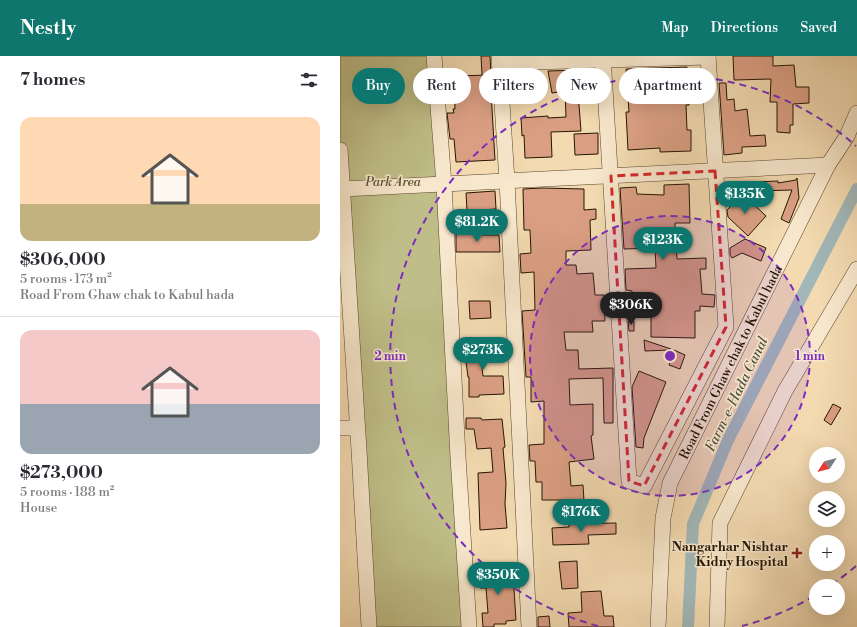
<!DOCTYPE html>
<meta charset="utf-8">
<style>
body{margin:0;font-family:"Libre Bodoni",serif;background:#f7f7f7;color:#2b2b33;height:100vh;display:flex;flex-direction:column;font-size:15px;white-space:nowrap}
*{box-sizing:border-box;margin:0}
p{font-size:13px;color:#7c7c81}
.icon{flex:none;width:22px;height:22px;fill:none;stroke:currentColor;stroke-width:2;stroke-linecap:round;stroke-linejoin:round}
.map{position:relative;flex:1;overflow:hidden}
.drawer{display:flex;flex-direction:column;background:#fff;width:340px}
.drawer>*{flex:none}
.banner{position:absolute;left:12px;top:12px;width:380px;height:36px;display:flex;gap:8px}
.needle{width:26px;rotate:234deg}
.fabs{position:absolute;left:469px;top:391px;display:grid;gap:8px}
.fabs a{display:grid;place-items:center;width:36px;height:36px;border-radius:50%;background:#fff;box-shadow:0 4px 16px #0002;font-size:20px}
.price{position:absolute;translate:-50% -34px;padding:0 9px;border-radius:14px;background:#0f766e;color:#fff;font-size:13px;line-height:26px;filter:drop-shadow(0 1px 2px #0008)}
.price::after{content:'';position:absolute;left:50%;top:24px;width:12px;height:9px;margin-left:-6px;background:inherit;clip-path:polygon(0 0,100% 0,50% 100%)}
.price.selected{background:#222;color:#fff}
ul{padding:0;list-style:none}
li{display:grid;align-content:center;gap:8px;height:212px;padding:0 20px}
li+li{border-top:1px solid #e1e1e2}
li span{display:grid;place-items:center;height:124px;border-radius:12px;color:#555}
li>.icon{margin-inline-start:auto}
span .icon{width:72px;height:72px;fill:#fffc;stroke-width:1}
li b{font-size:17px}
h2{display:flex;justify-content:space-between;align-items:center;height:48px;padding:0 20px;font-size:17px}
.pill{padding:0 14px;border-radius:18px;background:#fff;box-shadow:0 4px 16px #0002;font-size:14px;line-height:36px}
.pill.selected{background:#0f766e;color:#fff}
header{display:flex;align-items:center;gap:24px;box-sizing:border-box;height:56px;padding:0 20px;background:#0f766e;color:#fff}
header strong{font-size:19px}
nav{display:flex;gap:22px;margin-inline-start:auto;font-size:14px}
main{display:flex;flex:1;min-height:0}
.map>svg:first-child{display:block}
.green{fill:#bfbe88;stroke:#726a45}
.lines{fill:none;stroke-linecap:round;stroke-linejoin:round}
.canal{stroke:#a1b7b8;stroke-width:12}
.building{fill:#da9f83;stroke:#251502}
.minor-casing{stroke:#58462e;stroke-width:16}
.minor{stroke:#f7e7cc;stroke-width:15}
.marked{fill:none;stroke:#d62828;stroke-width:3;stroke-dasharray:8 5;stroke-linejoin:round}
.ring{fill:none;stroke:#7b2cbf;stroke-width:2;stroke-dasharray:7 5}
.poi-dot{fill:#8f2418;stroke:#f7e7cc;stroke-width:1.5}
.labels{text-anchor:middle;stroke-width:3;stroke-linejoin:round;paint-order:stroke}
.park-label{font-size:13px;font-style:italic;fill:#5b5031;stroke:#f7e7cc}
.street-label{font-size:13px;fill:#251502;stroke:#f7e7cc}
.poi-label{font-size:13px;font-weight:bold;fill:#251502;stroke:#f7e7cc;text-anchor:end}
.water-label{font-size:14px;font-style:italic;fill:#504e42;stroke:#f7e7cc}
.centre{fill:#7b2cbf;stroke:#f7e7cc;stroke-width:2}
.ring-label{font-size:12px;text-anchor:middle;font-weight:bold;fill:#7b2cbf;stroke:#f7e7cc;stroke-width:3;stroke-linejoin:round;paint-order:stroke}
</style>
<header>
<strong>Nestly</strong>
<nav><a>Map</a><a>Directions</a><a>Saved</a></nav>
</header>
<main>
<section class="drawer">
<h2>7 homes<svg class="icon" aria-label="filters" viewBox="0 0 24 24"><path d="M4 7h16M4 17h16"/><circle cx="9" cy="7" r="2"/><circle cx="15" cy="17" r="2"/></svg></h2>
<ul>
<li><span style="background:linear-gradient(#ffd9b3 70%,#c2b280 0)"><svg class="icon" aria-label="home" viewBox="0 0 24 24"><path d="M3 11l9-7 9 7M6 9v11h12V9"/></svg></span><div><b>$306,000</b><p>5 rooms · 173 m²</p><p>Road From Ghaw chak to Kabul hada</p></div></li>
<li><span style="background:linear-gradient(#f6c9c9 60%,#9aa5b1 0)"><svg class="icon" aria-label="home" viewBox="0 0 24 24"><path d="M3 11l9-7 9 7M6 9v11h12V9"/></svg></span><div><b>$273,000</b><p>5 rooms · 188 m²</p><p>House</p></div></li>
</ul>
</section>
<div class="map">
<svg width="517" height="571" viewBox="0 0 517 571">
<rect width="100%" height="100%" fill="#f3dab1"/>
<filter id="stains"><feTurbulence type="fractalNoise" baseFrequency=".005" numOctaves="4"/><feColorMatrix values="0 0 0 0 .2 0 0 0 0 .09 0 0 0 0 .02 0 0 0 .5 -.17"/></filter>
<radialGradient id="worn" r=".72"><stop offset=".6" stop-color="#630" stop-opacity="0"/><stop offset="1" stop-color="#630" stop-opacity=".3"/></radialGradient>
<path class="green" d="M0,0H94L129,571H29L0,94Z"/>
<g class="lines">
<path class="canal" d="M348,571L353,468L388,384L517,133"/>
</g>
<g class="building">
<path d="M141,0H150L151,19H142Z"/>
<path d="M393,0H433V10L454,9L456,31H469V47L453,48V69H450V77L437,76V46H430L431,23L394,24Z"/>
<path d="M347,11L349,49H346L347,74H351V95L320,96V92L288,94L286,56H289L286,13Z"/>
<path d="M241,14V19H254L255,36H238L241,75L211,76L212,101L185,102L184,79L182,80L181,62L208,60V62L226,61L225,35L212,37L208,15Z"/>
<path d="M150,19L155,104L116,106L114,83H110L107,57H114L113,53H115L114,20Z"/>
<path d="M379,27H386L387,44L394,43L395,55L407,53L410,80L425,79L426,90L402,91V97L384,99Z"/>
<path d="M258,77V98L235,99L234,78Z"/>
<path d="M457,122L459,142L449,167L441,163L452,134L416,135V126L438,125V127L456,124Z"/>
<path d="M349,128L350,167H335L337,203L366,202V213H360L362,238L375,239L374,251L360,250V255H355V282L311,281V251L296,250V246L291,245L292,235L286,234L285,213L316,212L315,192L284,193L280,132L296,131L297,138L324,139V129Z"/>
<path d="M202,132L244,133V154L256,153V163L250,164L251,194L226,195V209H236L237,218L253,217L255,239H264L265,265H252L253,276H224L226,294H238L239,313L273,312V367H264L263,322L229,323L230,349L253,348V379L251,380L254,403L229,406L231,430L243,429L244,445L229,446V444H202V426H196L195,405H190L189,389L204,388V345L191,346V321H186L182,255L195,254L194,216L181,217L180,198L191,197L190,174H184L183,133Z"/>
<path d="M155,135L156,153L127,155L126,137Z"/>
<path d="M403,138L426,160L408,180L388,161L387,154Z"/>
<path d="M116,178H142V179H159L160,196H116Z"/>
<path d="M405,183L426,192L421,205L402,197L392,202L390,199V192Z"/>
<path d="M129,245H150L151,262L130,263Z"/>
<path d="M288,265H294V275H289Z"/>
<path d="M304,284L331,293V294L305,295Z"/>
<path d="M155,285L157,301L141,303L143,320H163L164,338L139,339V341H129V321H128L126,306H132L130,287Z"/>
<path d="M334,294L345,299L340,313L329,309Z"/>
<path d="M299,315L326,326L304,382L303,392L296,391L292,331Z"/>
<path d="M493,348L501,352L491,369L484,364Z"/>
<path d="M126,362H141L142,364L162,363L165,391L163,392L166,427L165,448L167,472L140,474L138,417L153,416L151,392L137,393L134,373H126Z"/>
<path d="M276,467V478L248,479L249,488L213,489L212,472L229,471V468Z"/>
<path d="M237,505L238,532L222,533L219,506Z"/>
<path d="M140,512H168V519L173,518L176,564L166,565V568H154V571H143L142,557H148L146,532H140Z"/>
<path d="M261,535L264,560H273L274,571H229L228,557L242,556L241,536Z"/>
<path d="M209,560L210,571H198V561Z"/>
</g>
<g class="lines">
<g class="minor-casing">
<g id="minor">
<path d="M94,0L104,128L118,401L129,571"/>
<path d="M159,0L167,125L189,571"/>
<path d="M263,0L289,425L304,430L386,271L368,0"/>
<path d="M160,7L368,1"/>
<path d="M0,94L19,394L29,571"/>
<path d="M2,133L488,109"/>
<path d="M0,372H17"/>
<path id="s1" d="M318,571L323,462L330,427L488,109L507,80L517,57"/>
<path d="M377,571L380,467L445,335L517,213"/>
</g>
</g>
<use href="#minor" class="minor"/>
</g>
<path class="marked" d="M375,115L386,271L304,430L289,425L271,120Z"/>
<circle cx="330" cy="300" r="140" fill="#7b2cbf" fill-opacity=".12"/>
<g class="ring">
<circle cx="330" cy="300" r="140"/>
<path d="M516 510A280 280 0 0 1 491 529M474 540A280 280 0 0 1 402 570M258 570A280 280 0 1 1 516 90"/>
</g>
<path class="poi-dot" d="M455 491h4v4h4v4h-4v4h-4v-4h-4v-4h4z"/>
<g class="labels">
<g class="park-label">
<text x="53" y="130">Park Area</text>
</g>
<g class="street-label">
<text dy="5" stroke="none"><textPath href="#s1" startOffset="280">Road From Ghaw chak to Kabul hada</textPath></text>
</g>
<g class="poi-label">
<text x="448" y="495">Nangarhar Nishtar<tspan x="448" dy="15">Kidny Hospital</tspan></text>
</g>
<g class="water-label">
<text transform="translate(396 338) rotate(-64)" y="5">Farm-e-Hada Canal</text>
</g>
</g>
<circle cx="330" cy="300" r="6" class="centre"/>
<g class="ring-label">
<text x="470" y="304">1 min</text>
<text x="50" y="304">2 min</text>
</g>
<rect width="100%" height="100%" filter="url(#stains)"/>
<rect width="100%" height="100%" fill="url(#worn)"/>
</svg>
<div class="fabs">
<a><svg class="needle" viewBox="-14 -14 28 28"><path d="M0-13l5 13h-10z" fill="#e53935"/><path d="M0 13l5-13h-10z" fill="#7c7c81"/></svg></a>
<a><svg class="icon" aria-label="layers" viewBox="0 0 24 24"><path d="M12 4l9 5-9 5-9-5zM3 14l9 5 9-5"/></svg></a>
<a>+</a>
<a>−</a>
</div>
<b class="price" style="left:405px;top:159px">$135K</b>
<b class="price" style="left:137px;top:187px">$81.2K</b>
<b class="price" style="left:323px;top:205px">$123K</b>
<b class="price selected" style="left:291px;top:270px">$306K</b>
<b class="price" style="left:143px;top:315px">$273K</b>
<b class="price" style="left:241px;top:477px">$176K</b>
<b class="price" style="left:158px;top:540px">$350K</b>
<div class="banner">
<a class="pill selected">Buy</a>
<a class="pill">Rent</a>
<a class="pill">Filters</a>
<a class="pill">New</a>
<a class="pill">Apartment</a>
</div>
</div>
</main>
